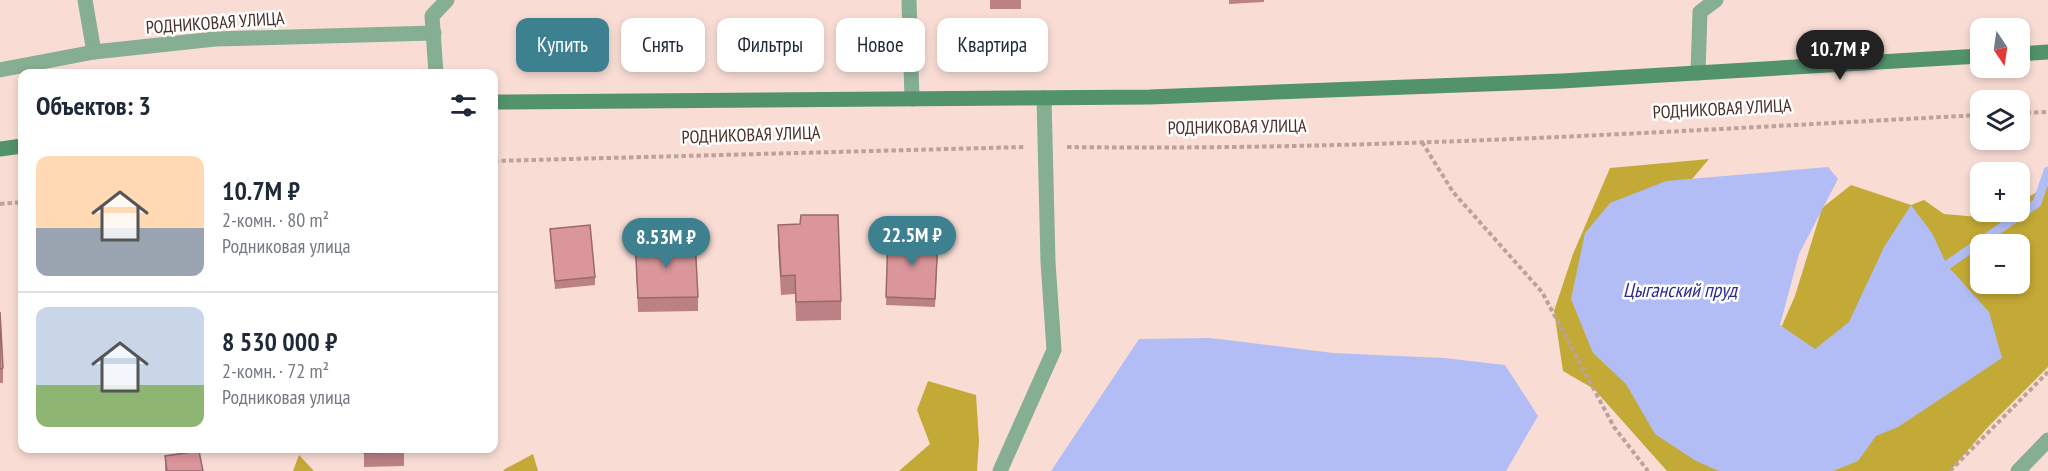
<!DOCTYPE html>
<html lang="ru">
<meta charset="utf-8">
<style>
body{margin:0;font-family:"PT Sans Narrow",sans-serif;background:#f6f6f7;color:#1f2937;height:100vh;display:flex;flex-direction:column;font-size:22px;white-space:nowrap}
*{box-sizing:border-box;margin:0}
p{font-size:20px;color:#747a83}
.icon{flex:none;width:33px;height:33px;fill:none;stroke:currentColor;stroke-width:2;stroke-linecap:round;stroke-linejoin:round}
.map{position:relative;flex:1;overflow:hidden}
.details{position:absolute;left:18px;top:69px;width:480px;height:384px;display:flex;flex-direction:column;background:#fff;border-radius:12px;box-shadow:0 3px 9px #0003}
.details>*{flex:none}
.banner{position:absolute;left:516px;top:18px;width:570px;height:54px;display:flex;gap:12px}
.needle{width:39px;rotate:167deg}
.tools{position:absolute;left:1970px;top:18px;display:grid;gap:12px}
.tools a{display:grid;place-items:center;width:60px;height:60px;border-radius:12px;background:#fff;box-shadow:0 3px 9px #0003;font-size:30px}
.price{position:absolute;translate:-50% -51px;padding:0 14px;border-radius:21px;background:#3d8090;color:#fff;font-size:20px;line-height:39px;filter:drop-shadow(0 2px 3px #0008)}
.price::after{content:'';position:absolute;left:50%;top:36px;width:18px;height:14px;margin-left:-9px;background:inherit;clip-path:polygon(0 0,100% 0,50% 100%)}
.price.on{background:#222;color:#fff}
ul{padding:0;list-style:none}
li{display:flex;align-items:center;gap:18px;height:150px;padding:0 18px}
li+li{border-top:2px solid #e0e1e3}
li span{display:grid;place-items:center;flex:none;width:168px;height:120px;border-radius:12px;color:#555}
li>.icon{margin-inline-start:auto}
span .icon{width:72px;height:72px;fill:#fffc;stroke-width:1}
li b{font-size:26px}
h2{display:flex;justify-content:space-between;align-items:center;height:72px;padding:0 18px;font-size:26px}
.tag{padding:0 21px;border-radius:12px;background:#fff;box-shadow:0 3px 9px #0003;font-size:21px;line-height:54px}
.tag.on{background:#3d8090;color:#fff}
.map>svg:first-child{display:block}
.forest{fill:#c3a935;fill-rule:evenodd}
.water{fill:#b2bdf5}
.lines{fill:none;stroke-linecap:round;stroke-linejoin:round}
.stream{stroke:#b2bdf5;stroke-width:9}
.path{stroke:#bda29a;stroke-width:4;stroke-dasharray:4.5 3;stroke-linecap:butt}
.service{stroke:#85ae93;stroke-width:15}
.minor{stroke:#85ae93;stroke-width:15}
.secondary{stroke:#52936c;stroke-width:15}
.wall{fill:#bb8184}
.building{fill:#da969a;stroke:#99696c;stroke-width:1.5}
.labels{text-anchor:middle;stroke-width:5;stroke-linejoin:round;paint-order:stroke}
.street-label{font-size:18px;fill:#492f28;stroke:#fff}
.water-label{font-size:20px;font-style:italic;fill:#2e2b92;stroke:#fff}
</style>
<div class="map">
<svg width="2048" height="471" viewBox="0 0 2048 471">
<rect width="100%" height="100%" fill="#f9ddd5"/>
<g class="forest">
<path d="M1709,159L1655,223L1777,337L1795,296L1822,208L1851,185L1911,205L1924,200L1944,214L1990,218L2003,212H2019V202L2048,186V367L1987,428L1950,471H1667L1594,389L1563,371L1554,311L1573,254L1610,168ZM1980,244H2019V284H1980Z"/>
<path d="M928,381L976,395L979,441L977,471H899L930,444L917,410Z"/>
<path d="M533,454L538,471H503L505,469Z"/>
<path d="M299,455L314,471H293Z"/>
</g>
<g class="water">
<path d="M1828,167L1838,179L1799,254L1780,325L1815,349L1849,322L1884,247L1911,205L1932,233L1947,265L1989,312L2002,358L1898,427L1876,436L1858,461L1833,471H1719L1696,461L1655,434L1626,384L1593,353L1571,299L1585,233L1610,203L1666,181Z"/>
<path d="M1210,338L1333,353L1444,358L1505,365L1538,416L1506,471H1051L1139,339Z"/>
</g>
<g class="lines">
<path class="stream" d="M1947,265L2037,203L2048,171"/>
<g class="path">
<path d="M2019,113L2048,112"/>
<path d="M1422,142L1453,192L1542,292L1614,427L1648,471"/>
<path d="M1067,147C1372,151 1676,131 1980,115"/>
<path d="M494,161L1024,147"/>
<path d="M0,204L22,202"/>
<path d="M1950,471L2048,372"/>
</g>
<g class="service">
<path d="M85,0L94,52"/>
<path d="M909,0L912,99"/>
<path d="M1000,471L1054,350L1048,262L1044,98"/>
</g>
<g class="minor">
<path d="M0,70L94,52L215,39L434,33"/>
<path d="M1698,73L1700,12L1716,0"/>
<path d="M436,74L432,16L447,0"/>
<path d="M2018,471L2048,440"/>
</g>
<g class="secondary">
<path d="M2019,54L2048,52"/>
<path d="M494,102L1150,97L1562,81L1980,56"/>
<path d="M0,149L22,146"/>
</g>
</g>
<g class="wall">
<rect x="990" y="0" width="31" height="9"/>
<path d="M1229,0H1264V2L1229,4Z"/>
<path d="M778,225L841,301V320L796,321L795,294L781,295L778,244Z"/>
<path d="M550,229L595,277V285L555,289Z"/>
<path d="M888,235L938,245L935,307L886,305Z"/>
<path d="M635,240L698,297V311L638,312Z"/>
<path d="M0,312L3,368V383H0Z"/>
<path d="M364,448H404V466L364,467Z"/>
<path d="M165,456L203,471H165Z"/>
</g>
<g class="building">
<path d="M801,215H838L841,301L796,302L795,275L781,276L778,225L800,224Z"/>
<path d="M590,225L595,277L555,281L550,229Z"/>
<path d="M888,235L938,237L935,299L886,297Z"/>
<path d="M695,239L698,297L638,298L635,240Z"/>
<path d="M0,312L3,368L0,369Z"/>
<path d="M364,448H404V452L364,453Z"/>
<path d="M199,451L203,471H167L165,456Z"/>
</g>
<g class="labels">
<g class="street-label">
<text transform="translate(215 23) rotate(-4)" y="6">РОДНИКОВАЯ УЛИЦА</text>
<text transform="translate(1722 109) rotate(-3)" y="6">РОДНИКОВАЯ УЛИЦА</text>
<text transform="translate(1237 127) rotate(-1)" y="6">РОДНИКОВАЯ УЛИЦА</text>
<text transform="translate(751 135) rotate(-2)" y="6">РОДНИКОВАЯ УЛИЦА</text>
</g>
<g class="water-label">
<text x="1680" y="297">Цыганский пруд</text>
</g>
</g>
</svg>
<div class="tools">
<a><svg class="needle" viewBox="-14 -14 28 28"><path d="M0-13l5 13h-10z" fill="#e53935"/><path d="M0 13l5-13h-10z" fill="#747a83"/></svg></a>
<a><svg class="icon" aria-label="layers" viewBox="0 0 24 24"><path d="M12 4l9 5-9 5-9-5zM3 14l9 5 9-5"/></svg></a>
<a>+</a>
<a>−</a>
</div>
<b class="price on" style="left:1840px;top:81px">10.7M ₽</b>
<b class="price" style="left:912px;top:267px">22.5M ₽</b>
<b class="price" style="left:666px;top:269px">8.53M ₽</b>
<div class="banner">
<a class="tag on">Купить</a>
<a class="tag">Снять</a>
<a class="tag">Фильтры</a>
<a class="tag">Новое</a>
<a class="tag">Квартира</a>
</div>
<section class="details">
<h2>Объектов: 3<svg class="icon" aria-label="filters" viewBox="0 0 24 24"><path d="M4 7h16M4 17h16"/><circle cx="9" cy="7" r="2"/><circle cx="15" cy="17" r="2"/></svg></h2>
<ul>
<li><span style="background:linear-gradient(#ffd9b3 60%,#9aa5b1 0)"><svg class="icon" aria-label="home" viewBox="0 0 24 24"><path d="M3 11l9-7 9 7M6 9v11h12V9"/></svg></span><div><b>10.7M ₽</b><p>2-комн. · 80 m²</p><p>Родниковая улица</p></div></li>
<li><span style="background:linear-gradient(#c9d6e8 65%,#8fb573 0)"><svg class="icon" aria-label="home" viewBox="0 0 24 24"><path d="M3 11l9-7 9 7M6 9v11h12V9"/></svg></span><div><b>8 530 000 ₽</b><p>2-комн. · 72 m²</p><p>Родниковая улица</p></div></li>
</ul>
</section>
</div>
